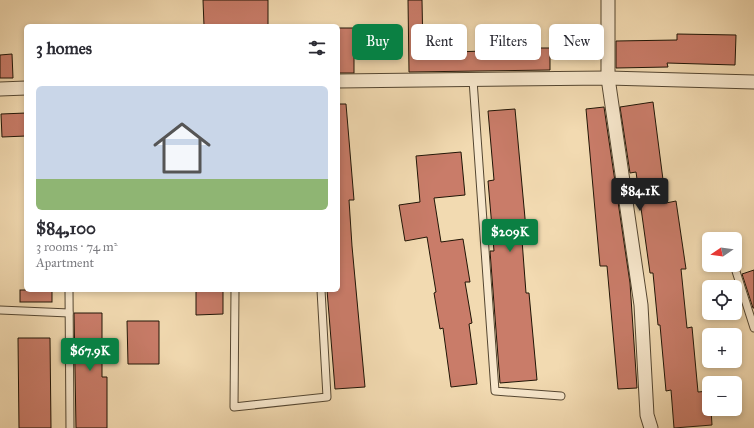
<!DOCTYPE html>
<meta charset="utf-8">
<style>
body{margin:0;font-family:"IM FELL Great Primer",serif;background:#f2f2f3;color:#2b2b33;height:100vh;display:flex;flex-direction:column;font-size:15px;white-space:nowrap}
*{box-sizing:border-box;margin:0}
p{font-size:13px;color:#7c7c81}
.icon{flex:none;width:22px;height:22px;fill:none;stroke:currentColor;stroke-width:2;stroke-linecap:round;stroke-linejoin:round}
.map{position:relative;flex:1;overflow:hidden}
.drawer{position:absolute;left:24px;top:24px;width:316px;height:268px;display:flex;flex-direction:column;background:#fff;border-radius:6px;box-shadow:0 2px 6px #0003}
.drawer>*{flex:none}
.hud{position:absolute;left:352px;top:24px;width:342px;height:36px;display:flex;gap:8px}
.needle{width:26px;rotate:257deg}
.tools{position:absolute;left:702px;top:232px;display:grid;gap:8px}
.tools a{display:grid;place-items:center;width:40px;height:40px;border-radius:6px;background:#fff;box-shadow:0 2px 6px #0003;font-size:20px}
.price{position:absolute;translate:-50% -34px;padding:0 9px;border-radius:4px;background:#0b8043;color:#fff;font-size:13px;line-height:26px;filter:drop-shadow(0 1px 2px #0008)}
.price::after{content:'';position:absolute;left:50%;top:24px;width:12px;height:9px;margin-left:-6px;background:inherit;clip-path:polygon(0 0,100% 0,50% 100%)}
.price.active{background:#222;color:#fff}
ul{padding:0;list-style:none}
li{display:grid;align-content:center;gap:8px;height:212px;padding:0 12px}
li+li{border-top:1px solid #e1e1e2}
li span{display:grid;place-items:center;height:124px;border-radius:6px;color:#555}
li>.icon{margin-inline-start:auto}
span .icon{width:72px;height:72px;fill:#fffc;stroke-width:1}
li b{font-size:17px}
h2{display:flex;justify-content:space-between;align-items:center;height:48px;padding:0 12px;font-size:17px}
.chip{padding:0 14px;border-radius:6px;background:#fff;box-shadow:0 2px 6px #0003;font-size:14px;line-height:36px}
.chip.active{background:#0b8043;color:#fff}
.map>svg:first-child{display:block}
.building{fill:#c97c69;stroke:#201506}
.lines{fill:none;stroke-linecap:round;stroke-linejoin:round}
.lane-casing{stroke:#544631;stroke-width:9}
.street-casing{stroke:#544631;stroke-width:15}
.lane{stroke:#f7e7cc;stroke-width:7}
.street{stroke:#f7e7cc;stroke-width:13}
</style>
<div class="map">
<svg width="754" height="428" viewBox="0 0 754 428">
<rect width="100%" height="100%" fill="#f2dab1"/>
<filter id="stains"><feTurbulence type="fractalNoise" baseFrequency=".005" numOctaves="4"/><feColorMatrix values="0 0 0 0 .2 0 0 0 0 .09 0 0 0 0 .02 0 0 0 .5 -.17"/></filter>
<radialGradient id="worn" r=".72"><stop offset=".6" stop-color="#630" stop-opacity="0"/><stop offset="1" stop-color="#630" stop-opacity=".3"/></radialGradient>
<g class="building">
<path d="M203,0H268V26H204Z"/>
<path d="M408,0H422L423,53L515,50V48H550V70L409,72Z"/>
<rect x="338" y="28" width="16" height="45"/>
<path d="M677,34L736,35L735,65L667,63L668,67L616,68V41L677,40Z"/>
<path d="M12,54L13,78H0V55Z"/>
<path d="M653,102L666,203L676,201L686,269H681L687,328L692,327L698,392L709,391V409H711L712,425L674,428L671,390L666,391L660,325H658L653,273H650L636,172L630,173L620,107Z"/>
<path d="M338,104H346L354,200H349L352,246L365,387L335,389L327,290H338Z"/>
<path d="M604,107L630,283L637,388L618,389L607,266H600L586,109Z"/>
<path d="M515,109L527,240H522L526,293H529L537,380L500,383L490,251H494L488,181L494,180L488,111Z"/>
<path d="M26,113V136L2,137L1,114Z"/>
<path d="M461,152L465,195L434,198L441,242L463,239L470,282H465L472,323L469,324L477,384L451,387L443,328L440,329L434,293L436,292L427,237L405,241L399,205L420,202L416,156Z"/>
<path d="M754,270V308H753L742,274Z"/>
<rect x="20" y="290" width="32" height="12"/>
<path d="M196,290H223V314L196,315Z"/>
<path d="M74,313H102V377H107V428H76Z"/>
<path d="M127,321H159V364H128Z"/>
<path d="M18,338H50L51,428H19Z"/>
</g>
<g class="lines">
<g class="lane-casing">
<g id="lane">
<path d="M473,80L495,391L561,396"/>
<path d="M726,238V239"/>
<path d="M734,265L754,328"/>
<path d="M69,290L70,428"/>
<path d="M235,290L234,407L327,397L321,290"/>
<path d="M0,310L69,313"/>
</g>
</g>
<g class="street-casing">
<g id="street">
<path d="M608,0V78L641,305L647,415L651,428"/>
<path d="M338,81L608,78L754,82"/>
<path d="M0,89L26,88"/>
</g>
</g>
<use href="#lane" class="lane"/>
<use href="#street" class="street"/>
</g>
<rect width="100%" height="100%" filter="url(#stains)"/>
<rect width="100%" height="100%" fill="url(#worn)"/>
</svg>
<div class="tools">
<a><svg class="needle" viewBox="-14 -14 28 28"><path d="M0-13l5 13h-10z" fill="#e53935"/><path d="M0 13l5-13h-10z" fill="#7c7c81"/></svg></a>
<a><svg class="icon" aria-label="locate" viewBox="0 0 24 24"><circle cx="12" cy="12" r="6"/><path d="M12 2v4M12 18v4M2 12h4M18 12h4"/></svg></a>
<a>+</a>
<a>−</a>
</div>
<b class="price active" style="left:640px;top:212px">$84.1K</b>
<b class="price" style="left:510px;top:253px">$209K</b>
<b class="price" style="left:90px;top:372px">$67.9K</b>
<div class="hud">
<a class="chip active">Buy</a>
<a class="chip">Rent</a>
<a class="chip">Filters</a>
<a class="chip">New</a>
</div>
<section class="drawer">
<h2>3 homes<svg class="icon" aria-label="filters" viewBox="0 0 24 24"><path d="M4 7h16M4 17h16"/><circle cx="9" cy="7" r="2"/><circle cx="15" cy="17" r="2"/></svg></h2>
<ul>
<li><span style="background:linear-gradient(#c9d6e8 75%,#8fb573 0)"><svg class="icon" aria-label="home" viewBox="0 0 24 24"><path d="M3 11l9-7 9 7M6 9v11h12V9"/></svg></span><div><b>$84,100</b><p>3 rooms · 74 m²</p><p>Apartment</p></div></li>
</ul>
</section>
</div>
